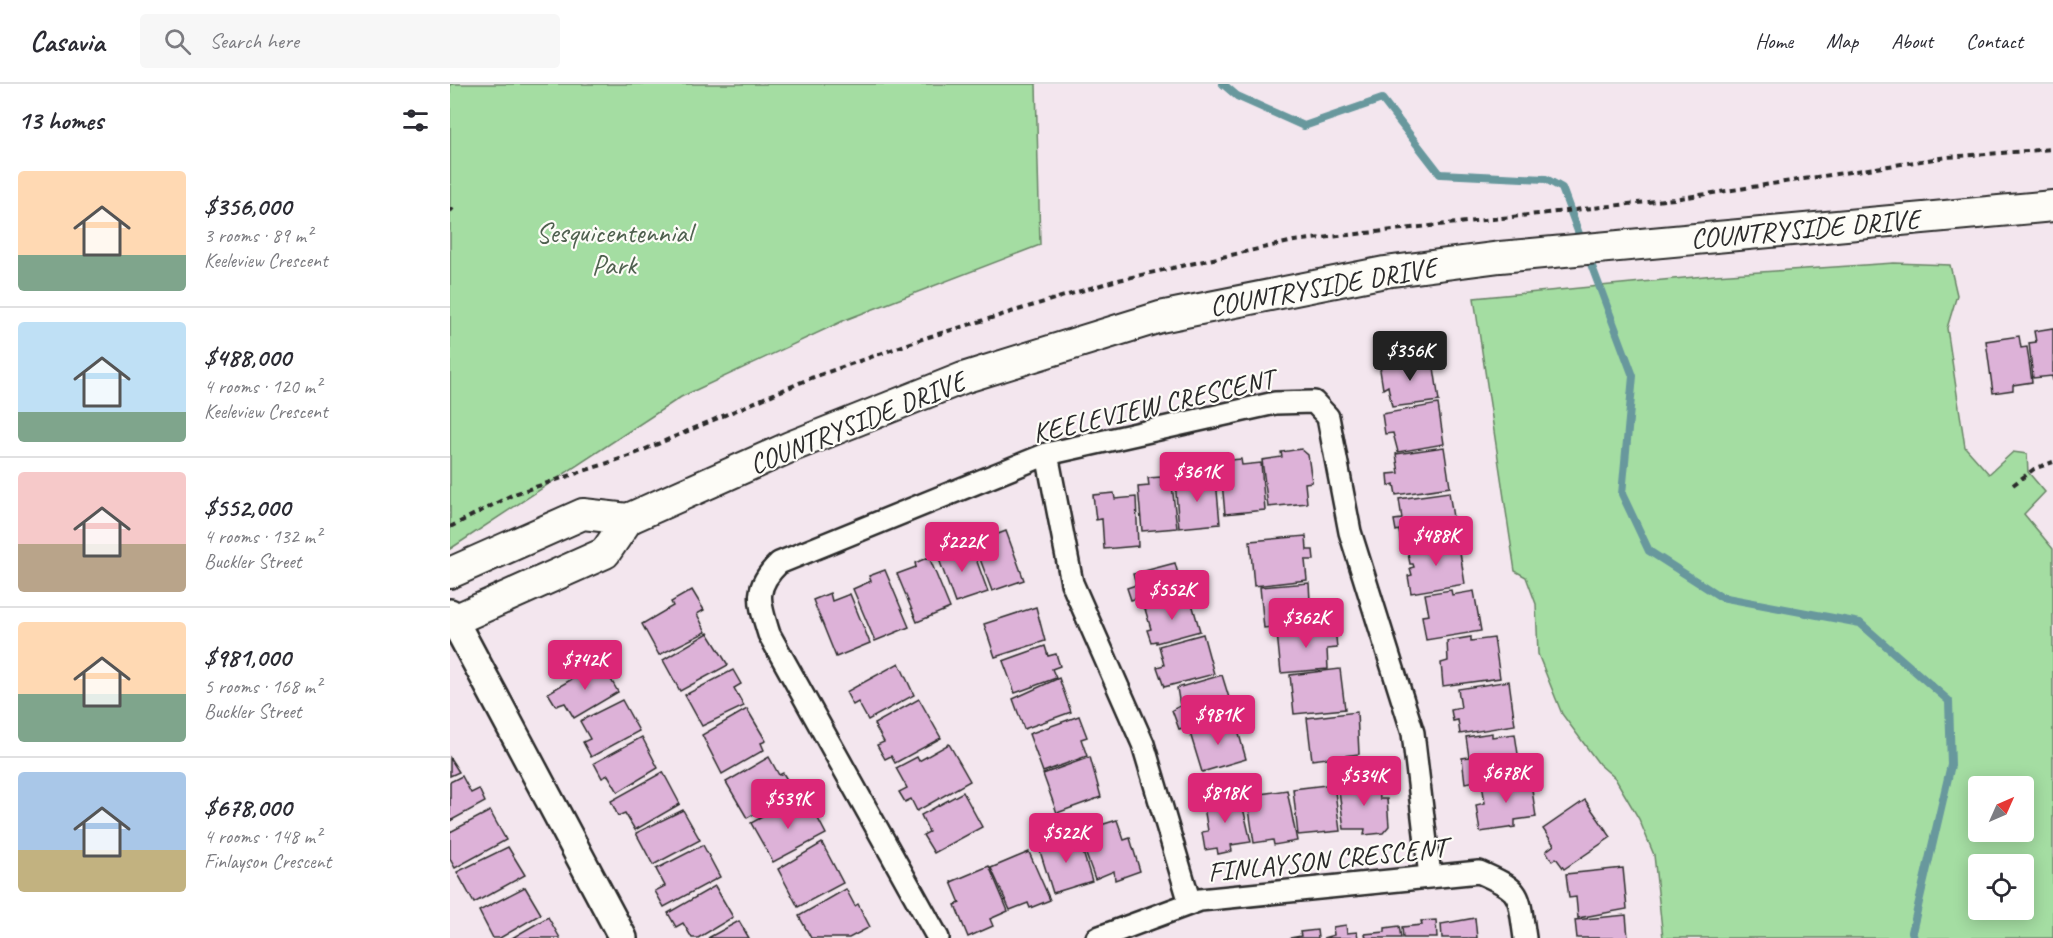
<!DOCTYPE html>
<meta charset="utf-8">
<style>
body{margin:0;font-family:Caveat,sans-serif;background:#f7f7f7;color:#2b2b33;height:100vh;display:flex;flex-direction:column;font-size:22px;white-space:nowrap}
*{box-sizing:border-box;margin:0}
p{font-size:20px;color:#7c7c81}
.icon{flex:none;width:33px;height:33px;fill:none;stroke:currentColor;stroke-width:2;stroke-linecap:round;stroke-linejoin:round}
.map{position:relative;flex:1;overflow:hidden}
.panel{display:flex;flex-direction:column;background:#fff;width:450px}
.panel>*{flex:none}
.needle{width:39px;rotate:45deg}
.controls{position:absolute;left:1518px;top:692px;display:grid;gap:12px}
.controls a{display:grid;place-items:center;width:66px;height:66px;border-radius:6px;background:#fff;box-shadow:0 3px 15px #0003;font-size:30px}
.price{position:absolute;translate:-50% -51px;padding:0 14px;border-radius:6px;background:#db2777;color:#fff;font-size:20px;line-height:39px;filter:drop-shadow(0 2px 3px #0008)}
.price::after{content:'';position:absolute;left:50%;top:36px;width:18px;height:14px;margin-left:-9px;background:inherit;clip-path:polygon(0 0,100% 0,50% 100%)}
.price.on{background:#222;color:#fff}
ul{padding:0;list-style:none}
li{display:flex;align-items:center;gap:18px;height:150px;padding:0 18px}
li+li{border-top:2px solid #e1e1e2}
li span{display:grid;place-items:center;flex:none;width:168px;height:120px;border-radius:6px;color:#555}
li>.icon{margin-inline-start:auto}
span .icon{width:72px;height:72px;fill:#fffc;stroke-width:1}
li b{font-size:26px}
h2{display:flex;justify-content:space-between;align-items:center;height:72px;padding:0 18px;font-size:26px}
header{display:flex;align-items:center;gap:36px;box-sizing:border-box;height:84px;padding:0 30px;background:#fff;border-bottom:2px solid #e1e1e2}
header strong{font-size:28px}
nav{display:flex;gap:33px;margin-inline-start:auto;font-size:21px}
.search{width:420px;height:54px;background:#f7f7f7;display:flex;align-items:center;gap:15px;box-sizing:border-box;padding:0 21px;border-radius:6px;color:#7c7c81;font-size:22px}
main{display:flex;flex:1;min-height:0}
.map>svg:first-child{display:block}
.green{fill:#a4dda2;stroke:#688466;stroke-width:1.5;fill-rule:evenodd}
.lines{fill:none;stroke-linecap:round;stroke-linejoin:round}
.stream{stroke:#67989d;stroke-width:8}
.building{fill:#ddb2d8;stroke:#2b2b2b;stroke-width:1.5}
.minor-casing{stroke:#2b2b2b;stroke-width:26}
.tertiary-casing{stroke:#2b2b2b;stroke-width:32}
.secondary-casing{stroke:#2b2b2b;stroke-width:34}
.path{stroke:#2b2b2b;stroke-width:4;stroke-dasharray:6 4.5;stroke-linecap:butt}
.minor{stroke:#fdfcf7;stroke-width:21}
.tertiary{stroke:#fdfcf7;stroke-width:27}
.secondary{stroke:#fdfcf7;stroke-width:30}
.labels{text-anchor:middle;stroke-width:4.5;stroke-linejoin:round;paint-order:stroke}
.street-label{font-size:28px;fill:#2b2b2b;stroke:#fdfcf7}
.park-label{font-size:28px;fill:#4f604f;stroke:#fdfcf7}
</style>
<header>
<strong>Casavia</strong>
<div class="search"><svg class="icon" aria-label="search" viewBox="0 0 24 24"><circle cx="10" cy="10" r="6"/><path d="M15 15l6 6"/></svg>Search here</div>
<nav><a>Home</a><a>Map</a><a>About</a><a>Contact</a></nav>
</header>
<main>
<section class="panel">
<h2>13 homes<svg class="icon" aria-label="filters" viewBox="0 0 24 24"><path d="M4 7h16M4 17h16"/><circle cx="9" cy="7" r="2"/><circle cx="15" cy="17" r="2"/></svg></h2>
<ul>
<li><span style="background:linear-gradient(#ffd9b3 70%,#7fa58c 0)"><svg class="icon" aria-label="home" viewBox="0 0 24 24"><path d="M3 11l9-7 9 7M6 9v11h12V9"/></svg></span><div><b>$356,000</b><p>3 rooms · 89 m²</p><p>Keeleview Crescent</p></div></li>
<li><span style="background:linear-gradient(#bfe0f5 75%,#7fa58c 0)"><svg class="icon" aria-label="home" viewBox="0 0 24 24"><path d="M3 11l9-7 9 7M6 9v11h12V9"/></svg></span><div><b>$488,000</b><p>4 rooms · 120 m²</p><p>Keeleview Crescent</p></div></li>
<li><span style="background:linear-gradient(#f6c9c9 60%,#b9a48a 0)"><svg class="icon" aria-label="home" viewBox="0 0 24 24"><path d="M3 11l9-7 9 7M6 9v11h12V9"/></svg></span><div><b>$552,000</b><p>4 rooms · 132 m²</p><p>Buckler Street</p></div></li>
<li><span style="background:linear-gradient(#ffd9b3 60%,#7fa58c 0)"><svg class="icon" aria-label="home" viewBox="0 0 24 24"><path d="M3 11l9-7 9 7M6 9v11h12V9"/></svg></span><div><b>$981,000</b><p>5 rooms · 168 m²</p><p>Buckler Street</p></div></li>
<li><span style="background:linear-gradient(#a9c7e8 65%,#c2b280 0)"><svg class="icon" aria-label="home" viewBox="0 0 24 24"><path d="M3 11l9-7 9 7M6 9v11h12V9"/></svg></span><div><b>$678,000</b><p>4 rooms · 148 m²</p><p>Finlayson Crescent</p></div></li>
</ul>
</section>
<div class="map">
<svg width="1603" height="854" viewBox="0 0 1603 854">
<rect width="100%" height="100%" fill="#f3e6ee"/>
<filter id="ink" filterUnits="userSpaceOnUse"><feTurbulence type="fractalNoise" baseFrequency=".0167" numOctaves="2"/><feDisplacementMap in="SourceGraphic" scale="12" xChannelSelector="R" yChannelSelector="G"/><feConvolveMatrix kernelMatrix="1 2 1 2 8 2 1 2 1" color-interpolation-filters="sRGB"/></filter>
<g filter="url(#ink)">
<g class="green">
<path d="M0,0H586L590,161L395,236L231,313L0,465Z"/>
<path d="M1444,179L1500,181L1507,211L1497,244L1515,363L1539,390L1563,368L1577,370L1578,388L1595,408L1574,430L1603,465V854H1213L1204,771L1189,735L1165,694L1149,680L1112,630L1088,570L1086,520L1076,493L1065,487L1024,214L1265,191ZM1528,702H1574V747H1528ZM1528,780H1574V825H1528Z"/>
</g>
<g class="lines">
<g class="stream">
<path d="M773,0L787,12L854,42L932,15L990,90L1096,95L1112,104L1132,158"/>
<path d="M1138,172L1183,292L1172,410L1199,467L1271,513L1410,539L1499,617L1501,681L1462,848L1464,854"/>
</g>
</g>
<g class="building">
<path d="M1603,244V297L1602,292L1583,294L1579,259L1586,258L1584,247Z"/>
<path d="M1569,252L1571,264L1577,263L1582,298L1563,301V306L1543,309L1536,257Z"/>
<path d="M961,274L963,282L983,277L989,317L942,323L938,302L933,305L930,286L935,278Z"/>
<path d="M988,320L994,360L948,368L943,349L935,350L932,330Z"/>
<path d="M994,363L1000,403L946,411L944,400L939,402L938,390L949,389L946,370Z"/>
<path d="M851,365L858,371L862,398L855,399L857,419L818,423L812,376L832,373L831,368Z"/>
<path d="M791,375L792,381L811,379L815,426L775,430L770,377Z"/>
<path d="M711,393L712,402L722,401L727,444L692,447L688,403L699,402L698,394Z"/>
<path d="M754,394V397L766,396L770,440L729,444L725,397Z"/>
<path d="M999,408L1006,452L951,460L949,446L946,447L944,436L952,435L949,415Z"/>
<path d="M664,409L665,415L686,413L688,462L654,465L652,435L646,436L643,411Z"/>
<path d="M556,447L574,496L542,507L524,459Z"/>
<path d="M856,452L857,466H863L864,476H855L857,496L804,502L800,457Z"/>
<path d="M1008,456L1015,500L961,509L958,492L962,491L960,484L964,483L963,480H960L957,464Z"/>
<path d="M501,461L504,467L521,461L538,508L505,519L486,467Z"/>
<path d="M479,473L500,524L467,538L447,490L466,483L465,479Z"/>
<path d="M725,479L734,512L693,524L691,513L681,516L677,504L686,501L683,490Z"/>
<path d="M435,486L459,543L425,557L403,505L421,497L419,492Z"/>
<path d="M859,499L860,517L866,516L868,538L814,544L810,503Z"/>
<path d="M242,506L254,526L247,530L256,548L209,571L192,540L223,522L221,518Z"/>
<path d="M1001,506L1002,511L1024,507L1031,547L976,556L972,532L979,531L975,510Z"/>
<path d="M380,509L382,517L400,510L420,559L386,573L363,516Z"/>
<path d="M741,516L750,547L706,559V557L701,558L697,546L701,545L695,525L718,518L719,522Z"/>
<path d="M586,523L595,557L545,573L534,540Z"/>
<path d="M885,543L887,564L877,565L878,585L831,589L827,549Z"/>
<path d="M258,549L278,581L230,607L213,576Z"/>
<path d="M753,550L764,590L714,603L707,583L714,581L709,562Z"/>
<path d="M1021,553V557L1044,554L1050,594L993,602L991,579L998,577L997,557Z"/>
<path d="M595,562L598,572L606,570L610,582L602,585L606,594L565,609L553,577Z"/>
<path d="M151,578L168,608L124,634L115,619L106,622L98,609Z"/>
<path d="M449,579L464,611L418,636L408,618L403,621L396,608Z"/>
<path d="M890,585L895,625L844,630L840,591Z"/>
<path d="M283,586L291,600L284,604L294,622L252,642L235,611Z"/>
<path d="M772,591L784,630L729,645L722,626L730,622L727,604Z"/>
<path d="M609,594L621,628L574,645L563,615Z"/>
<path d="M1059,597L1065,641L1010,650L1008,636L1003,637L1001,626L1011,624L1008,605Z"/>
<path d="M469,615L491,654L445,679L441,672L435,675L427,661L434,658L424,640Z"/>
<path d="M172,616L189,647L141,673L133,658L140,655L130,637Z"/>
<path d="M297,625L316,657L311,659L314,666L272,690L252,651Z"/>
<path d="M907,628L909,670L862,676L857,634Z"/>
<path d="M629,632L637,653L631,655L637,672L593,688L579,650Z"/>
<path d="M785,636L796,675L752,688L740,649Z"/>
<path d="M1042,649V653L1065,650L1071,690L1015,699L1012,674L1019,673L1016,653Z"/>
<path d="M192,653L208,684L168,708L158,691L152,694L144,679Z"/>
<path d="M499,660L520,697L467,727L461,715L455,718L449,708L457,704L446,684L467,673L469,677Z"/>
<path d="M319,673L329,691L333,689L344,707L297,734L276,698Z"/>
<path d="M640,673L651,713L607,729L593,690Z"/>
<path d="M0,674L9,688L0,692Z"/>
<path d="M213,688L230,720L185,746L175,729L168,732L161,717Z"/>
<path d="M12,692L21,709L29,705L35,718L0,737V698Z"/>
<path d="M1080,692L1086,733L1065,736V743L1030,748L1026,721L1035,719L1032,700Z"/>
<path d="M928,695L930,715H937L939,742L933,749L914,751L915,745H894L888,699Z"/>
<path d="M884,700L890,747L848,751L843,705Z"/>
<path d="M837,706L847,757L824,761L823,756L804,759L797,712Z"/>
<path d="M513,708L532,743L484,769L473,751L479,748L471,731Z"/>
<path d="M790,711L801,758L781,761L782,767L768,770L767,764L755,766L752,748L758,747L753,717Z"/>
<path d="M347,714L358,732L365,729L376,750L323,778L301,739Z"/>
<path d="M1135,716L1161,753L1114,785L1106,774L1102,777L1096,767L1104,761L1093,745Z"/>
<path d="M233,726L250,756L203,781L186,749Z"/>
<path d="M40,727L56,756L5,784L0,775V748Z"/>
<path d="M667,736L674,756L680,754L690,787L665,796L664,787L645,795L628,748Z"/>
<path d="M628,752L642,797L603,809L589,764Z"/>
<path d="M372,759L393,799L348,823L328,785Z"/>
<path d="M253,761L270,793L214,823L205,807L215,802L206,785Z"/>
<path d="M58,763L75,791L24,819L7,788Z"/>
<path d="M579,768L600,816L580,824L578,819L560,826L541,784Z"/>
<path d="M539,782L558,827L540,835L543,842L518,853L505,821L510,819L501,798Z"/>
<path d="M1173,784L1177,825L1128,834L1126,813L1119,814L1116,790Z"/>
<path d="M265,802L283,833L248,854H242L233,839L226,843L218,829Z"/>
<path d="M75,803L91,830L50,854H43L29,827Z"/>
<path d="M396,805L405,822L408,820L420,843L399,854H361L349,832Z"/>
<path d="M1176,831L1178,854H1127L1125,836Z"/>
<path d="M98,833L110,854H62Z"/>
<path d="M1025,834L1027,854H992L991,840Z"/>
<path d="M986,836L987,854H953L952,843L972,841L971,837Z"/>
<path d="M289,837L299,854H258Z"/>
<path d="M896,841L897,849L907,848L908,854H873L884,851L883,843Z"/>
<path d="M949,842L951,854H916L915,850L935,848V844Z"/>
<path d="M867,846L868,854H840L851,852L850,848Z"/>
</g>
<g class="lines">
<g class="minor-casing">
<g id="minor">
<path d="M597,370L622,499L693,660L740,819"/>
<path d="M488,854L319,550C309,518 303,504 329,479L597,370L825,319L864,318L878,333L900,448L963,649L980,792"/>
<path d="M647,854L750,816L1029,788C1073,807 1068,808 1075,854"/>
</g>
</g>
<g class="tertiary-casing">
<path id="tertiary" d="M0,529L173,854"/>
</g>
<g class="secondary-casing">
<g id="secondary">
<path d="M0,489L133,430L178,435L340,363L513,294L710,233L935,188L1050,173L1603,122"/>
<path d="M0,538L155,469L178,435"/>
</g>
</g>
<g class="path">
<path d="M0,127L3,124"/>
<path d="M1563,401L1584,385L1603,378"/>
<path d="M0,443L64,410L182,371L361,294L475,254L664,197L844,157L1224,115L1497,73L1603,65"/>
</g>
<use href="#minor" class="minor"/>
<use href="#tertiary" class="tertiary"/>
<use href="#secondary" class="secondary"/>
</g>
</g>
<g class="labels">
<g class="street-label">
<text transform="translate(1355 144) rotate(-5)" y="10">COUNTRYSIDE DRIVE</text>
<text transform="translate(873 202) rotate(-10)" y="10">COUNTRYSIDE DRIVE</text>
<text transform="translate(703 321) rotate(-13)" y="10">KEELEVIEW CRESCENT</text>
<text transform="translate(407 338) rotate(-22)" y="10">COUNTRYSIDE DRIVE</text>
<text transform="translate(877 775) rotate(-6)" y="10">FINLAYSON CRESCENT</text>
</g>
<g class="park-label">
<text x="164" y="158">Sesquicentennial<tspan x="164" dy="32">Park</tspan></text>
</g>
</g>
</svg>
<div class="controls">
<a><svg class="needle" viewBox="-14 -14 28 28"><path d="M0-13l5 13h-10z" fill="#e53935"/><path d="M0 13l5-13h-10z" fill="#7c7c81"/></svg></a>
<a><svg class="icon" aria-label="locate" viewBox="0 0 24 24"><circle cx="12" cy="12" r="6"/><path d="M12 2v4M12 18v4M2 12h4M18 12h4"/></svg></a>
</div>
<b class="price on" style="left:960px;top:298px">$356K</b>
<b class="price" style="left:747px;top:419px">$361K</b>
<b class="price" style="left:986px;top:483px">$488K</b>
<b class="price" style="left:512px;top:489px">$222K</b>
<b class="price" style="left:722px;top:537px">$552K</b>
<b class="price" style="left:856px;top:565px">$362K</b>
<b class="price" style="left:135px;top:607px">$742K</b>
<b class="price" style="left:768px;top:662px">$981K</b>
<b class="price" style="left:1056px;top:720px">$678K</b>
<b class="price" style="left:914px;top:723px">$534K</b>
<b class="price" style="left:775px;top:740px">$818K</b>
<b class="price" style="left:338px;top:746px">$539K</b>
<b class="price" style="left:616px;top:780px">$522K</b>
</div>
</main>
